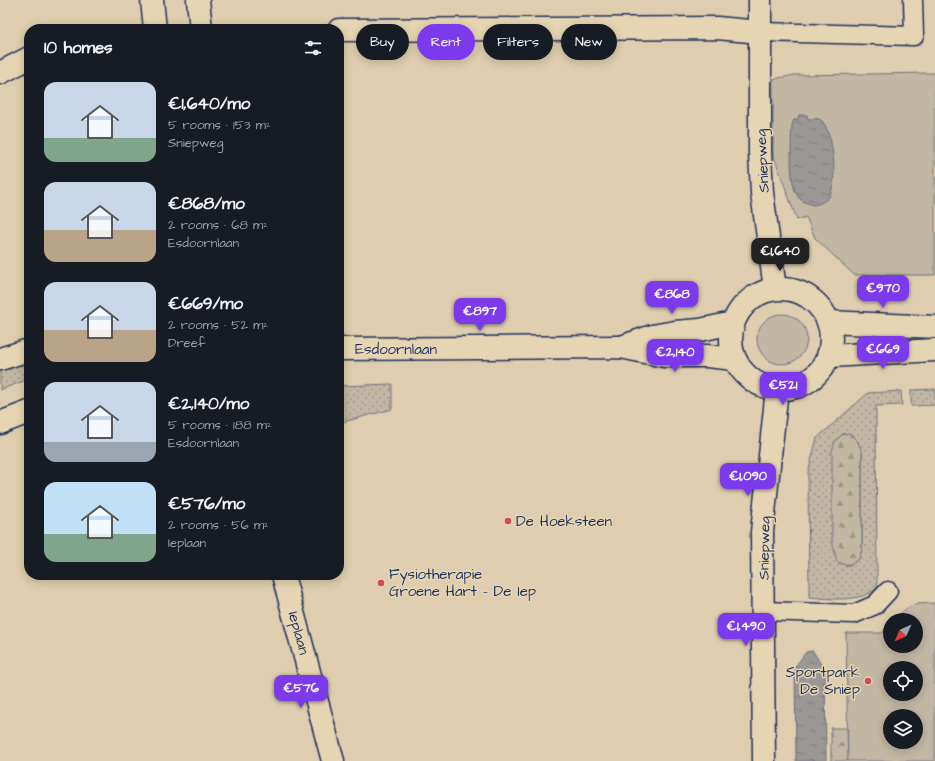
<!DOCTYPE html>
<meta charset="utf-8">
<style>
body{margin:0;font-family:"Architects Daughter",sans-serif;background:#20242c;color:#f1f3f6;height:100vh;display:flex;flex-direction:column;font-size:15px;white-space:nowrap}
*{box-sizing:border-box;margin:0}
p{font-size:13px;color:#9ea1a6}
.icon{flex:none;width:22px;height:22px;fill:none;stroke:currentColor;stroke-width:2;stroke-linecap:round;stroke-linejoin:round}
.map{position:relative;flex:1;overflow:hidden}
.drawer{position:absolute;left:24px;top:24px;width:320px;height:556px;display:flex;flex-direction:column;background:#171b24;border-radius:16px;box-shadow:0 2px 10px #0003}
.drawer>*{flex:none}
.banner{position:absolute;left:356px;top:24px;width:380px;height:36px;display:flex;gap:8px}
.needle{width:26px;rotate:225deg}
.controls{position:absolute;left:883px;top:613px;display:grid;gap:8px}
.controls a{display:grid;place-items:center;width:40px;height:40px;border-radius:50%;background:#171b24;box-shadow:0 2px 10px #0003;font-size:20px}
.price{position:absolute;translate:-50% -34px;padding:0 9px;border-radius:8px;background:#7c3aed;color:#fff;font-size:13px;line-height:26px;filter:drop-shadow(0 1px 2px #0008)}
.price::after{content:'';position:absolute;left:50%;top:24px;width:12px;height:9px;margin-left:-6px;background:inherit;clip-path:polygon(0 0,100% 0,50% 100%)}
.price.on{background:#222;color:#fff}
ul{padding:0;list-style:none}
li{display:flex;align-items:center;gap:12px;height:100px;padding:0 20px}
li span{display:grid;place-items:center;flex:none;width:112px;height:80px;border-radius:12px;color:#555}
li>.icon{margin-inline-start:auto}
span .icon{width:48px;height:48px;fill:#fffc;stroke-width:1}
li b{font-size:17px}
h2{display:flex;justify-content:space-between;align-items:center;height:48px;padding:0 20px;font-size:17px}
.pill{padding:0 14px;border-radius:18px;background:#171b24;box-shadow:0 2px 10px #0003;font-size:14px;line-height:36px}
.pill.on{background:#7c3aed;color:#fff}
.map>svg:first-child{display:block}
.grass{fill:url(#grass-dots);stroke:#6e7380;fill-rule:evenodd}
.forest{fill:url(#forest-firs);stroke:#6e7380}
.green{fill:#c2b7a3;stroke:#6e7380;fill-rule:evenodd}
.water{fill:url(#water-ripples);stroke:#686d7e}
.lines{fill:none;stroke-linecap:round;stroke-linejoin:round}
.service-casing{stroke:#1b2f5e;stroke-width:21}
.minor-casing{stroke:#1b2f5e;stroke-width:25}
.tertiary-casing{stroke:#1b2f5e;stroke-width:25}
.secondary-casing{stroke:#1b2f5e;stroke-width:25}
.service{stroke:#e6d5b2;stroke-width:18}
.minor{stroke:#e6d5b2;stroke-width:22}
.tertiary{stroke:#e6d5b2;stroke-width:22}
.secondary{stroke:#e6d5b2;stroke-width:22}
.poi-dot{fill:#d1495b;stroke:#e6d5b2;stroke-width:1.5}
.labels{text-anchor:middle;stroke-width:3;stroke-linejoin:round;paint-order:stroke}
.street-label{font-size:15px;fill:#1b2f5e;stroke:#e6d5b2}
.poi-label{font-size:15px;fill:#1b2f5e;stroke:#e6d5b2;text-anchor:start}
</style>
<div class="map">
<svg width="935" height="761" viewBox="0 0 935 761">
<defs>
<pattern id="grass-dots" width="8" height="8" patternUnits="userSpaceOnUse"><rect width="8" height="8" fill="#c2b7a3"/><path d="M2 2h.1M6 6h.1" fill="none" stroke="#9d9588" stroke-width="1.8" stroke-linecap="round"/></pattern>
<pattern id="forest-firs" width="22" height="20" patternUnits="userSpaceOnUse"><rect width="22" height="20" fill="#c2b7a3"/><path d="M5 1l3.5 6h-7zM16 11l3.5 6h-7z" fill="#9d9588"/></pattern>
<pattern id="water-ripples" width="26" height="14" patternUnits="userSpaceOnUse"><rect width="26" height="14" fill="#9b9794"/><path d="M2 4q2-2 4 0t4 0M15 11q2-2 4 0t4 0" fill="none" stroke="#7e7c7c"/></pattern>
</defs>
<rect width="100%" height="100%" fill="#deceaf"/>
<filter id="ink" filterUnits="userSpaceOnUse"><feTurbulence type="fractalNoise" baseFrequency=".025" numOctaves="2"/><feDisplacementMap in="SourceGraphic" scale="8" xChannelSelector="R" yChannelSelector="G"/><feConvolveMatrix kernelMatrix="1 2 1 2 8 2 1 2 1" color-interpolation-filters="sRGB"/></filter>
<g filter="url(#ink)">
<g class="grass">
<path d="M29,360V379L0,390V370Z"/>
<path d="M392,384V409L339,423V386Z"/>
<path d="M935,389V405L911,406V390Z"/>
<path d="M901,391L902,405L876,406L877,588C860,603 830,599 809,597L808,472L817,438L868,393ZM843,434H850L858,442L862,453V549L859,559L850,565H844Z"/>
</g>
<g class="forest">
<path d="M850,433L858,442L862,452V549L859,559C850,565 846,566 837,562L832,541V451L835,441L843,434Z"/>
<path d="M831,728H847L848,761H831Z"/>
</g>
<g class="green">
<path d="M935,73V275H854L815,238L806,217L797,220L773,154V79L795,75Z"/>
<circle cx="782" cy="339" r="25"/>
<path d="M935,603V761H848L846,633H882L890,624V646H916V620H894C911,603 912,604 935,603ZM890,668H916V694H890ZM890,716H916V742H890Z"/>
</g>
<g class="water">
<path d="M799,115H807L808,119C813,119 818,117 822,121C834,133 838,183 829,197C825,202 819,204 813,205C807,203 800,201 797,195C789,183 791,140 792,124L794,120L798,119Z"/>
<path d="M813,651L825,671L826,761H796L795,667L806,652Z"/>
</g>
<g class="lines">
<g class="service-casing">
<g id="service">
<path d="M760,32L914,36L913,0"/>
<path d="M763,611L854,614L875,605L888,591"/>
</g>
</g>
<g class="minor-casing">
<g id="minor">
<path d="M152,0L155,29"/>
<path d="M198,0L201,29"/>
<path d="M760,0V153L762,193L775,289"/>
<path d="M339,30L717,28L760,32"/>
<path d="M0,73L29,58"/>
<path d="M0,359L29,350"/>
<path d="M283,575L333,761"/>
</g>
</g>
<g class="tertiary-casing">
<path id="tertiary" d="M764,761L762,532L777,389"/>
</g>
<g class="secondary-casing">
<g id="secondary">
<circle cx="781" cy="339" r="50"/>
<path d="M829,322L935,327"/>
<path d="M621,347L652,336L675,332L700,330L733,323"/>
<path d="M339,349L621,347L664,356H707L735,359"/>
<path d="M830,356L935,350"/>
<path d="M0,423L29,412"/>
</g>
</g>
<use href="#service" class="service"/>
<use href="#minor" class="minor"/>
<use href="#tertiary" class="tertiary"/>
<use href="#secondary" class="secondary"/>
</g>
</g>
<g class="poi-dot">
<circle cx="508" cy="521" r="4"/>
<circle cx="381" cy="583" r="4"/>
<circle cx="868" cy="681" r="4"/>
</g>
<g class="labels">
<g class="street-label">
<text transform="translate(762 161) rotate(-93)" y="5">Sniepweg</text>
<text x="396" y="354">Esdoornlaan</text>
<text transform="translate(764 548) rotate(-89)" y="5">Sniepweg</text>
<text transform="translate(299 633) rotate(75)" y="5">Ieplaan</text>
</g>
<g class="poi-label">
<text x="516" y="526">De Hoeksteen</text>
<text x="389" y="579">Fysiotherapie<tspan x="389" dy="17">Groene Hart - De Iep</tspan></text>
<text x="860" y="677" text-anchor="end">Sportpark<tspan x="860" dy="17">De Sniep</tspan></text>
</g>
</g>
</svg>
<div class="controls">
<a><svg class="needle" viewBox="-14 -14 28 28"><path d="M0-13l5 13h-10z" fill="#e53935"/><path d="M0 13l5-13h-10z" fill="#9ea1a6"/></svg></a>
<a><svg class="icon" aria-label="locate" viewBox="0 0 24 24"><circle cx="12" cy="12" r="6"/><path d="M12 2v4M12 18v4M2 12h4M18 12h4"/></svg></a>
<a><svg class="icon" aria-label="layers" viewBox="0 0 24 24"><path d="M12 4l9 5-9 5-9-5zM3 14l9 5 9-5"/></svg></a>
</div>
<b class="price on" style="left:780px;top:272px">€1,640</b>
<b class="price" style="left:883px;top:309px">€970</b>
<b class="price" style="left:672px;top:315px">€868</b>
<b class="price" style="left:480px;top:332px">€897</b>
<b class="price" style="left:883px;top:370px">€669</b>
<b class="price" style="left:675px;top:373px">€2,140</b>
<b class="price" style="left:783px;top:406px">€521</b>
<b class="price" style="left:748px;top:497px">€1,090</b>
<b class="price" style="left:746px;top:647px">€1,490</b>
<b class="price" style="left:301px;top:709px">€576</b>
<div class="banner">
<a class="pill">Buy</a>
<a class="pill on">Rent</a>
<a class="pill">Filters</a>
<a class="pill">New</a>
</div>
<section class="drawer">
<h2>10 homes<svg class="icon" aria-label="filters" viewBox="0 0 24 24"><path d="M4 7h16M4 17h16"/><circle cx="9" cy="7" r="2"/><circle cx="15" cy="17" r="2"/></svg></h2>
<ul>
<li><span style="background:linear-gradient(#c9d6e8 70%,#7fa58c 0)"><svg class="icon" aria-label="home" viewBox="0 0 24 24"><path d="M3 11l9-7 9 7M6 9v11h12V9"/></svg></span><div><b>€1,640/mo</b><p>5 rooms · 153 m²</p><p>Sniepweg</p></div></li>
<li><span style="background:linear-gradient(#c9d6e8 60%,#b9a48a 0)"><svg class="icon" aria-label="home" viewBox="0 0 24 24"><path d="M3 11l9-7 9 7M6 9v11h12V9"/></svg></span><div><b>€868/mo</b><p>2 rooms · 68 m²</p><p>Esdoornlaan</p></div></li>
<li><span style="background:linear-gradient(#c9d6e8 60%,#b9a48a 0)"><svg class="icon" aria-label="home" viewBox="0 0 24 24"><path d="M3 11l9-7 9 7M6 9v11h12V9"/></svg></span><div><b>€669/mo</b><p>2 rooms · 52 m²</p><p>Dreef</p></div></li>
<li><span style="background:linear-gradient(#c9d6e8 75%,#9aa5b1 0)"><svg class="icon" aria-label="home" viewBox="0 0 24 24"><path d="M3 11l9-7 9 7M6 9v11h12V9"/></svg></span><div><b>€2,140/mo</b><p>5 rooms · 188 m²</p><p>Esdoornlaan</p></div></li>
<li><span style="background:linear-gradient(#bfe0f5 65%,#7fa58c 0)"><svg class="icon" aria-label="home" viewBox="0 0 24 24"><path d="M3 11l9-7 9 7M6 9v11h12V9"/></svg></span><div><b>€576/mo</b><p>2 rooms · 56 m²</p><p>Ieplaan</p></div></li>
</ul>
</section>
</div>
